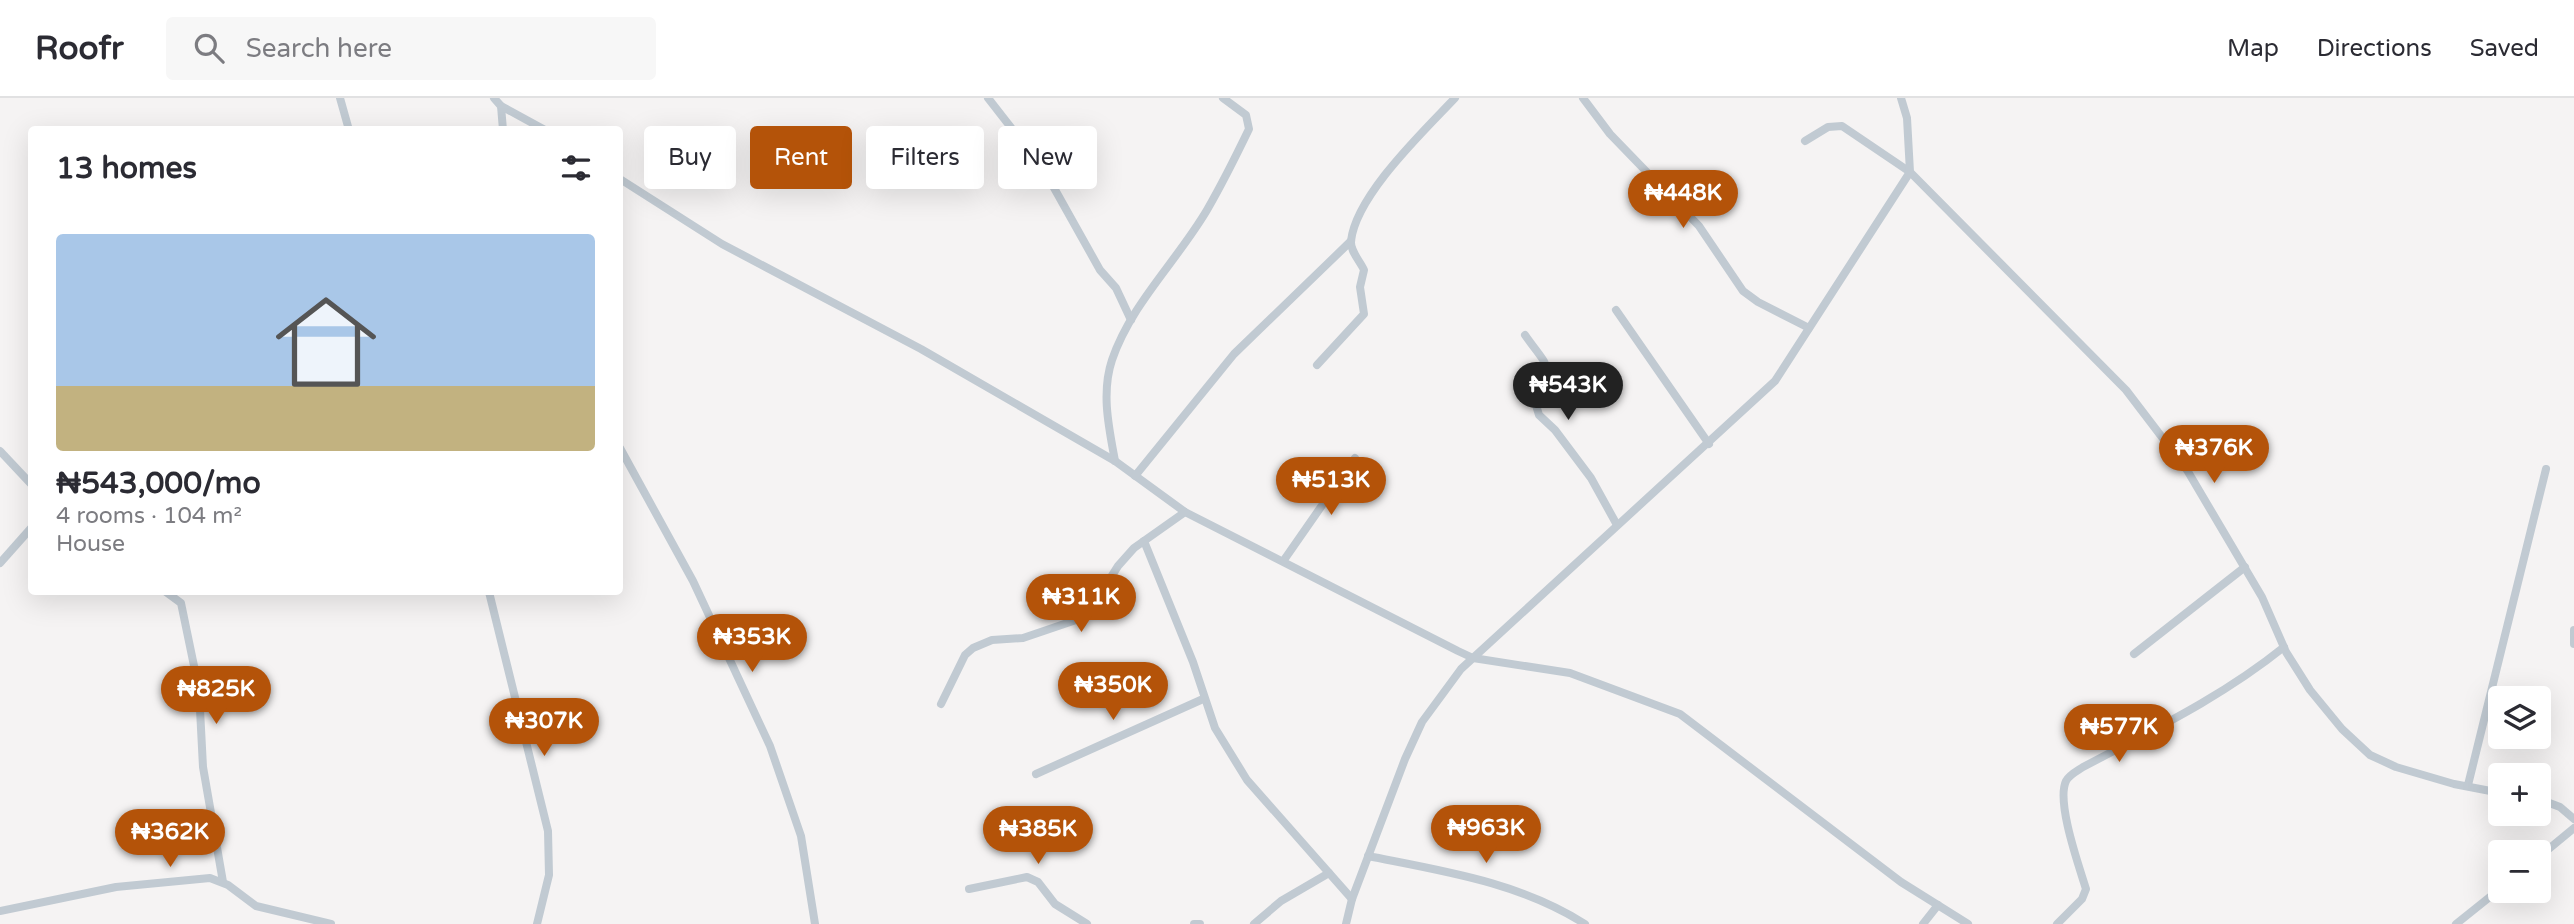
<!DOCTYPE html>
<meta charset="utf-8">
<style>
body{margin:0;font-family:"Varela Round",sans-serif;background:#f7f7f7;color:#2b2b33;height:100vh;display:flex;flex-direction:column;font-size:26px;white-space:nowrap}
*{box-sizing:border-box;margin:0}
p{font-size:23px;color:#7c7c81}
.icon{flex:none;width:38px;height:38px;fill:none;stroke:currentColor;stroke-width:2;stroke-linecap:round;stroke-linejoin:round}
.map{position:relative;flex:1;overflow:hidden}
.side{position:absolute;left:28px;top:28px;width:595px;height:469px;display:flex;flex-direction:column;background:#fff;border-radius:7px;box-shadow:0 7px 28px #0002}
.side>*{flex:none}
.guide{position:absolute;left:644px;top:28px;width:665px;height:63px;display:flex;gap:14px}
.controls{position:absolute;left:2488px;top:588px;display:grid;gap:14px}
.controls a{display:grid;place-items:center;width:63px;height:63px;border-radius:7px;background:#fff;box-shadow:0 7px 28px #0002;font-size:35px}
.price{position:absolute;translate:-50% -60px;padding:0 16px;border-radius:24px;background:#b45309;color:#fff;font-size:23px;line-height:46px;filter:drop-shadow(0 2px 4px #0008)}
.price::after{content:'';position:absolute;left:50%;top:42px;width:21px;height:16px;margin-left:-10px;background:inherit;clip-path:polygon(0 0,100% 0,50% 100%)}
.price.active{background:#222;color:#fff}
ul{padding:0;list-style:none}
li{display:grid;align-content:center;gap:14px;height:371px;padding:0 28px}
li span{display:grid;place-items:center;height:217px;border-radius:7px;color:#555}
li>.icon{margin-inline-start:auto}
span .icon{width:126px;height:126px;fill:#fffc;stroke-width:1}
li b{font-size:30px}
h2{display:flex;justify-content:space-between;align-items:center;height:84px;padding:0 28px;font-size:30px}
.pill{padding:0 24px;border-radius:7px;background:#fff;box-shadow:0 7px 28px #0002;font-size:24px;line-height:63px}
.pill.active{background:#b45309;color:#fff}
header{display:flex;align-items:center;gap:42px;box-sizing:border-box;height:98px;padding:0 35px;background:#fff;border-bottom:2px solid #e1e1e2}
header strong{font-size:33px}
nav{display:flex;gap:38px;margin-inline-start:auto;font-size:24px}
.search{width:490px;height:63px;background:#f7f7f7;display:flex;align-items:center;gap:18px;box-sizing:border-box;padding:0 24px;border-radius:7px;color:#7c7c81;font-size:26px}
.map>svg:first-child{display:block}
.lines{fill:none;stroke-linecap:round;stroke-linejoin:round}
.minor{stroke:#c1cad2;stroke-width:8}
</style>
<header>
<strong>Roofr</strong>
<div class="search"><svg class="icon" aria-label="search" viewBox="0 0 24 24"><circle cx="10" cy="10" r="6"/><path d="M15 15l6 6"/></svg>Search here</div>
<nav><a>Map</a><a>Directions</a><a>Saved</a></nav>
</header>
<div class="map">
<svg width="2574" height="826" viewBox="0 0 2574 826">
<rect width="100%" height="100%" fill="#f5f3f3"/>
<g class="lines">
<g class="minor">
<path d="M340,0L349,32"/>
<path d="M494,0L501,8L503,32"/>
<path d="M988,0L1044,72L1100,172L1116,190L1131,222"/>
<path d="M1583,0L1610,36L1699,128L1743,193L1758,204L1809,230"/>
<path d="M501,8L545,32"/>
<path d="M1805,43L1828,29L1842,28L1910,74L2126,292L2187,372L2262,499L2286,554L2310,592L2342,631L2370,657L2396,669L2454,686L2501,695"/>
<path d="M620,81L722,146L921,251L1115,363L1185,414L1458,553L1473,560L1570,575L1680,616L1901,784L1968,826"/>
<path d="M1616,212L1709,346"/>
<path d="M1525,237C1547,269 1557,268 1535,304L1539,317L1555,332L1591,380L1617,427"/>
<path d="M1317,267L1364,216L1360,189L1364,172C1360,163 1350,153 1351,143C1356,97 1424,33 1455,0"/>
<path d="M620,350L693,483L770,648L801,738L815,826"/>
<path d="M0,353L32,387"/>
<path d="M1115,363C1109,330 1101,295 1112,262C1131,206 1177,163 1207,112C1222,86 1236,58 1249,31L1246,17L1223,0"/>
<path d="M1135,378L1234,256L1351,143"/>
<path d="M1144,443L1193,564L1215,630L1247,682L1352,801"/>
<path d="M1284,462L1355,360"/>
<path d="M0,465L32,429"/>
<path d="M166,494L181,505L199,592L203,669L223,784"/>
<path d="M489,494L548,733L549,777L537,826"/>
<path d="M2574,532V546"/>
<path d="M2134,556L2245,469"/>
<path d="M941,606L965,557L973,550L992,542L1023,540L1076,522L1096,503L1118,468L1134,450L1185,414"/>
<path d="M1036,676L1203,601"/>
<path d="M2468,687L2546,371"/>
<path d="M2539,701L2560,709L2574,721"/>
<path d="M1368,758C1443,773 1519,784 1585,826"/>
<path d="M2539,759L2574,730"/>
<path d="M969,791L1027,779L1038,784L1055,806L1087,826"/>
<path d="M0,813L116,789L210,780L228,787L256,808L331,826"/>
<path d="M1194,826H1200"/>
<path d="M1254,826L1281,803L1329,775"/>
<path d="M1346,826L1352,801L1405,661L1422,624L1461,571L1775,283L1910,74L1907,20L1901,0"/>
<path d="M1923,826L1938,807"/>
<path d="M2057,826L2082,801L2086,791C2079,768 2056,704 2066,683C2069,677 2077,673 2083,669C2153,632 2222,599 2284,549"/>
<path d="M2456,826L2501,790"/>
</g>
</g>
</svg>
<div class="controls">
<a><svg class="icon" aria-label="layers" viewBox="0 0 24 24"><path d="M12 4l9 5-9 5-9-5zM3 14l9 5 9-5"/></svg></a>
<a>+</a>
<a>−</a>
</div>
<b class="price" style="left:1683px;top:132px">₦448K</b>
<b class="price active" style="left:1568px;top:324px">₦543K</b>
<b class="price" style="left:2214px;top:387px">₦376K</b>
<b class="price" style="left:1331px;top:419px">₦513K</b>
<b class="price" style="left:1081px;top:536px">₦311K</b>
<b class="price" style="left:752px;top:576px">₦353K</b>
<b class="price" style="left:1113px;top:624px">₦350K</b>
<b class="price" style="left:216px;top:628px">₦825K</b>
<b class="price" style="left:544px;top:660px">₦307K</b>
<b class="price" style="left:2119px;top:666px">₦577K</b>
<b class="price" style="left:1486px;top:767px">₦963K</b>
<b class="price" style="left:1038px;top:768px">₦385K</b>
<b class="price" style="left:170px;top:771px">₦362K</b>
<div class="guide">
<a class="pill">Buy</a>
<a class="pill active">Rent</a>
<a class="pill">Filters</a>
<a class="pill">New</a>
</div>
<section class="side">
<h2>13 homes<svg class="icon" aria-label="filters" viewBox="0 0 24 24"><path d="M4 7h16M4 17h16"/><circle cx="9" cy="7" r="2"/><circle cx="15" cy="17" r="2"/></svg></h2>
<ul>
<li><span style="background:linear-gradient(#a9c7e8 70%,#c2b280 0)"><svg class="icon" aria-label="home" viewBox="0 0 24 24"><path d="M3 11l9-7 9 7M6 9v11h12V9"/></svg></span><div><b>₦543,000/mo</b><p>4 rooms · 104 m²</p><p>House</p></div></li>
</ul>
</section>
</div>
